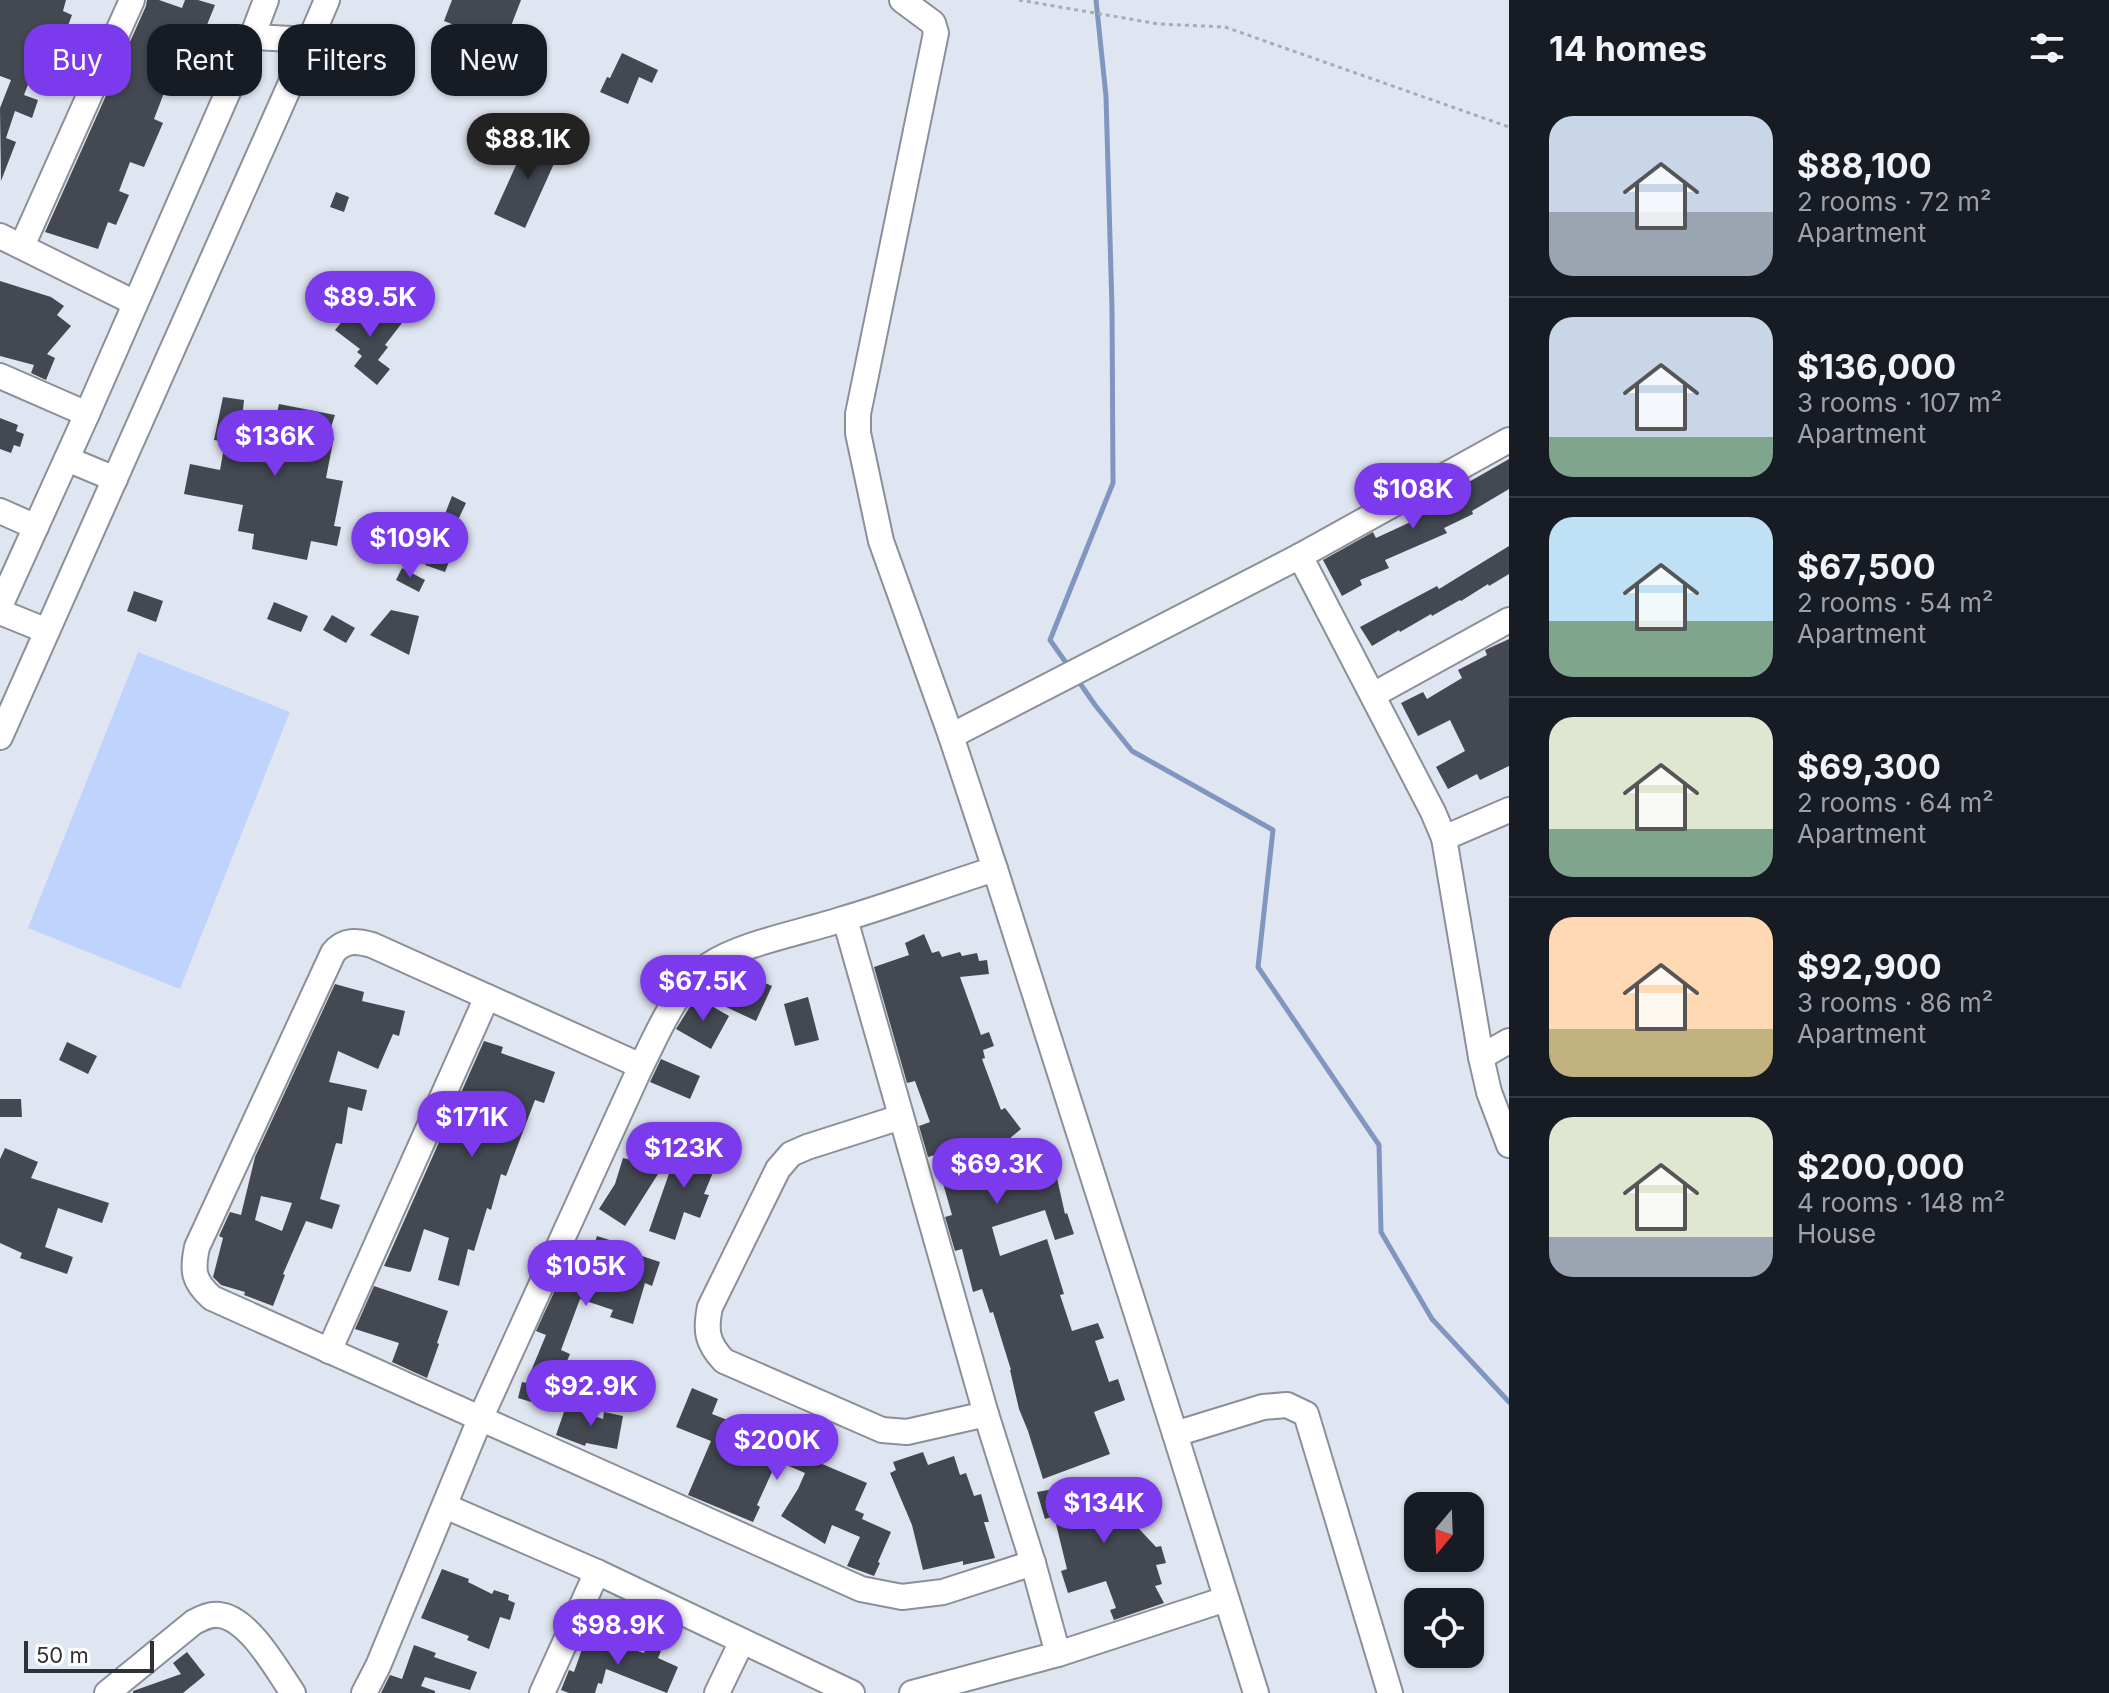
<!DOCTYPE html>
<meta charset="utf-8">
<style>
body{margin:0;font-family:Inter,sans-serif;background:#20242c;color:#f1f3f6;height:100vh;display:flex;flex-direction:column;font-size:30px;white-space:nowrap}
*{box-sizing:border-box;margin:0}
p{font-size:26px;color:#9ea1a6}
.icon{flex:none;width:44px;height:44px;fill:none;stroke:currentColor;stroke-width:2;stroke-linecap:round;stroke-linejoin:round}
.map{position:relative;flex:1;overflow:hidden}
.panel{display:flex;flex-direction:column;background:#171b24;width:600px}
.panel>*{flex:none}
.guide{position:absolute;left:24px;top:24px;width:760px;height:72px;display:flex;gap:16px}
.needle{width:52px;rotate:199deg}
.fabs{position:absolute;left:1404px;top:1492px;display:grid;gap:16px}
.fabs a{display:grid;place-items:center;width:80px;height:80px;border-radius:16px;background:#171b24;box-shadow:0 2px 6px #0004;font-size:40px}
.scale{position:absolute;left:24px;bottom:20px;width:130px;box-sizing:border-box;padding-left:8px;border:4px solid #2f3135;border-top:0;font-size:22px;line-height:28px;white-space:nowrap;color:#2f3135;-webkit-text-stroke:6px #fff;paint-order:stroke}
.price{position:absolute;translate:-50% -68px;padding:0 18px;border-radius:28px;background:#7c3aed;color:#fff;font-size:26px;line-height:52px;filter:drop-shadow(0 2px 4px #0008)}
.price::after{content:'';position:absolute;left:50%;top:48px;width:24px;height:18px;margin-left:-12px;background:inherit;clip-path:polygon(0 0,100% 0,50% 100%)}
.price.active{background:#222;color:#fff}
ul{padding:0;list-style:none}
li{display:flex;align-items:center;gap:24px;height:200px;padding:0 40px}
li+li{border-top:2px solid #363941}
li span{display:grid;place-items:center;flex:none;width:224px;height:160px;border-radius:24px;color:#555}
li>.icon{margin-inline-start:auto}
span .icon{width:96px;height:96px;fill:#fffc;stroke-width:1}
li b{font-size:34px}
h2{display:flex;justify-content:space-between;align-items:center;height:96px;padding:0 40px;font-size:34px}
.pill{padding:0 28px;border-radius:24px;background:#171b24;box-shadow:0 2px 6px #0004;font-size:28px;line-height:72px}
.pill.active{background:#7c3aed;color:#fff}
main{display:flex;flex:1;min-height:0}
.map>svg:first-child{display:block}
.green{fill:#bfd4fd}
.lines{fill:none;stroke-linecap:round;stroke-linejoin:round}
.stream{stroke:#8095c0;stroke-width:5}
.building{fill:#434851;fill-rule:evenodd}
.minor-casing{stroke:#8a8f9a;stroke-width:28}
.path{stroke:#a7acb5;stroke-width:3;stroke-dasharray:4 4;stroke-linecap:butt}
.minor{stroke:#fff;stroke-width:24}
</style>
<main>
<div class="map">
<svg width="1509" height="1693" viewBox="0 0 1509 1693">
<rect width="100%" height="100%" fill="#e0e6f1"/>
<path class="green" d="M138,652L290,712L180,989L28,928Z"/>
<g class="lines">
<g class="stream">
<path d="M1069,667L1050,640L1113,483L1112,309L1106,96L1096,0"/>
<path d="M1077,679L1095,705L1132,751L1273,830L1258,967L1379,1145L1381,1232L1432,1319L1509,1402"/>
</g>
</g>
<g class="building">
<path d="M0,0H66L63,11L72,15L66,31L52,26L42,52L57,58L50,75L34,69L24,95L38,100L32,118L15,111L6,138L16,142L1,181L0,108L11,80L0,76Z"/>
<path d="M147,0H159L182,8L185,0H198L215,5L188,72L174,67L154,119L163,123L144,167L130,162L119,191L129,195L116,225L108,222L98,249L45,232L146,6Z"/>
<path d="M452,0H521L504,44L444,21Z"/>
<path d="M622,53L658,70L652,83L639,77L628,104L600,92L607,77L610,78Z"/>
<path d="M530,134L561,148L525,228L494,214Z"/>
<path d="M336,192L349,197L344,212L330,207Z"/>
<path d="M0,281L51,297L64,306L57,315L71,326L47,354L55,358L46,380L31,373L34,365L0,356Z"/>
<path d="M378,304L402,323L385,345L388,347L378,360L390,369L377,385L354,366L362,356L357,352L360,349L335,330L353,308L367,319Z"/>
<path d="M223,397L244,400L242,420L274,426L279,404L335,415L328,436L334,437L326,478L343,481L334,526L341,527L337,546L311,541L307,560L252,549L254,534L238,531L243,505L184,494L190,464L220,470L225,442L214,440Z"/>
<path d="M0,418L18,425L16,431L24,434L20,447L14,445L11,453L0,449Z"/>
<path d="M1509,459V489L1472,511L1473,514L1444,528L1447,533L1385,560L1389,568L1360,580L1362,585L1342,596L1323,560L1373,532L1376,538L1417,519L1412,511L1430,502L1433,507L1470,488L1467,483Z"/>
<path d="M452,496L466,503L452,533L459,536L445,572L425,565Z"/>
<path d="M1509,546V574L1489,586L1488,584L1461,601L1460,600L1432,616L1431,614L1400,632L1399,630L1372,646L1360,627L1437,586L1439,589Z"/>
<path d="M402,568L425,580L419,592L396,580Z"/>
<path d="M134,591L163,601L156,622L127,611Z"/>
<path d="M274,602L308,616L301,632L267,619Z"/>
<path d="M391,610L419,616L409,655L370,635Z"/>
<path d="M332,615L355,628L346,643L323,630Z"/>
<path d="M1509,639V766L1480,780L1477,774L1448,789L1436,767L1465,751L1450,720L1418,736L1401,703L1423,692L1427,699L1462,678L1458,670L1487,655L1485,650Z"/>
<path d="M924,934L932,953L939,951L942,957L960,952L962,956L977,953L979,961L987,960L989,974L960,977L981,1035L989,1032L994,1046L983,1050L985,1058L982,1059L1001,1110L1005,1108L1021,1129L1009,1139L1026,1184L1057,1178L1065,1214L1067,1213L1074,1234L1055,1240L1045,1210L992,1227L1000,1256L1047,1239L1064,1294L1060,1295L1072,1331L1098,1323L1104,1338L1095,1341L1109,1382L1118,1379L1125,1400L1094,1412L1110,1454L1043,1479L1028,1431L1019,1409L1010,1370H1011L993,1312L990,1313L982,1289L973,1292L962,1249L955,1251L945,1217L952,1215L935,1155L928,1157L919,1126L930,1122L915,1081L907,1083L874,967L909,955L905,943Z"/>
<path d="M741,973L772,986L756,1021L726,1007Z"/>
<path d="M335,984L364,992L362,1001L405,1011L399,1036L393,1034L378,1069L338,1051L329,1082L367,1090L362,1111L348,1107L342,1144L336,1143L320,1199L340,1205L332,1229L306,1221L283,1274L285,1275L273,1306L244,1295L245,1292L221,1285L213,1277L223,1238L219,1236L230,1212L241,1215L255,1157ZM261,1196L292,1203L282,1231L255,1220Z"/>
<path d="M696,997L729,1016L711,1049L676,1029Z"/>
<path d="M808,997L819,1040L795,1046L784,1004Z"/>
<path d="M484,1041L503,1047L501,1053L555,1072L544,1103L535,1100L506,1176L501,1174L491,1210L487,1208L474,1251L468,1249L459,1286L438,1280L449,1238L424,1229L411,1271L409,1272L384,1266Z"/>
<path d="M67,1042L97,1056L88,1074L59,1060Z"/>
<path d="M661,1059L700,1076L690,1099L650,1082Z"/>
<path d="M0,1099H21L22,1117H0Z"/>
<path d="M642,1126L670,1134L669,1138L679,1141L625,1226L599,1209L615,1184L623,1158L631,1160Z"/>
<path d="M680,1142L719,1158L704,1194L709,1195L700,1218L684,1212L675,1240L649,1231Z"/>
<path d="M5,1148L38,1162L31,1178L109,1203L102,1223L58,1208L45,1247L73,1257L67,1274L20,1258L22,1253L0,1243V1159Z"/>
<path d="M597,1236L619,1243L618,1248L660,1262L652,1286L645,1283L633,1324L610,1317L613,1310L580,1299L561,1350L570,1354L548,1407L518,1398L522,1382L526,1383L546,1335L536,1331L568,1262L587,1268Z"/>
<path d="M374,1286L448,1311L437,1343L439,1344L427,1378L392,1362L399,1343L355,1329Z"/>
<path d="M692,1388L718,1399L712,1414L756,1431L755,1433L798,1452L808,1458L867,1483L855,1510L864,1514L862,1519L891,1532L878,1562L880,1563L874,1576L847,1566L860,1537L832,1525L825,1544L781,1516L798,1489L805,1473L777,1461L757,1505L760,1507L753,1522L688,1495L711,1441L676,1427Z"/>
<path d="M566,1406L603,1419L604,1412L623,1416L617,1449L586,1443L585,1446L556,1435Z"/>
<path d="M923,1452L928,1465L954,1456L960,1475L966,1473L974,1496L981,1494L989,1522H984L995,1558L963,1565V1561L923,1570L912,1525L890,1473L896,1470L893,1462Z"/>
<path d="M1120,1477L1125,1490L1118,1492L1122,1519L1129,1518L1156,1547L1161,1546L1166,1563L1156,1565L1162,1584L1155,1586L1164,1603L1114,1620L1110,1610L1116,1608L1106,1581L1068,1593L1061,1571L1067,1569L1054,1516L1045,1519L1037,1492Z"/>
<path d="M442,1569L469,1579L468,1582L492,1594L494,1590L509,1595L508,1600L515,1603L510,1620L500,1617L489,1649L467,1640L469,1636L421,1618Z"/>
<path d="M587,1635L644,1653L647,1645L661,1651L658,1658L678,1667L667,1693L606,1669L602,1684L598,1683L595,1693H569L561,1690L569,1670L574,1672Z"/>
<path d="M414,1645L436,1653L434,1657L477,1672L470,1690L425,1677L421,1686L435,1691V1693H381L390,1675L402,1679Z"/>
<path d="M187,1652L205,1675L183,1693H133V1691L181,1674L173,1663Z"/>
</g>
<g class="lines">
<g class="minor-casing">
<g id="minor">
<path d="M902,0L933,23L936,33L858,414V433L881,541L951,736L995,869L1175,1434L1256,1693"/>
<path d="M252,37L310,40"/>
<path d="M0,236L135,303"/>
<path d="M22,246L132,0"/>
<path d="M0,376L87,414"/>
<path d="M67,459L115,479"/>
<path d="M0,511L36,527"/>
<path d="M1300,556L1433,812L1444,838L1481,1057L1489,1092L1509,1145"/>
<path d="M0,606L87,414L252,37L266,0"/>
<path d="M0,612L47,631"/>
<path d="M1373,695L1509,620"/>
<path d="M951,736L1300,556L1509,440"/>
<path d="M0,737L310,40L327,0"/>
<path d="M1444,838L1509,810"/>
<path d="M845,919L986,1414L1033,1563L1058,1654L1226,1599"/>
<path d="M1481,1057L1509,1041"/>
<path d="M641,1066L372,945C357,941 344,939 333,953L197,1247C192,1271 193,1281 212,1298L861,1589L902,1597L943,1592L1033,1563"/>
<path d="M901,1117L807,1147L791,1154L778,1169L710,1307C705,1331 707,1343 724,1361L882,1430L907,1432L986,1414"/>
<path d="M329,1351L487,997"/>
<path d="M1175,1434L1263,1407L1287,1405L1306,1414L1390,1693"/>
<path d="M445,1506L597,1572L852,1693"/>
<path d="M107,1693L194,1622C202,1618 209,1614 219,1615C249,1618 277,1670 293,1693"/>
<path d="M364,1693L378,1666L480,1419L641,1066C659,1031 675,988 709,965C742,943 804,932 843,919C894,904 944,885 995,869"/>
<path d="M542,1693L597,1572"/>
<path d="M717,1693L742,1641"/>
<path d="M912,1693L1058,1654"/>
</g>
</g>
<path class="path" d="M1019,0L1159,24L1225,27L1509,127"/>
<use href="#minor" class="minor"/>
</g>
</svg>
<div class="fabs">
<a><svg class="needle" viewBox="-14 -14 28 28"><path d="M0-13l5 13h-10z" fill="#e53935"/><path d="M0 13l5-13h-10z" fill="#9ea1a6"/></svg></a>
<a><svg class="icon" aria-label="locate" viewBox="0 0 24 24"><circle cx="12" cy="12" r="6"/><path d="M12 2v4M12 18v4M2 12h4M18 12h4"/></svg></a>
</div>
<div class="scale">50 m</div>
<b class="price active" style="left:528px;top:181px">$88.1K</b>
<b class="price" style="left:370px;top:339px">$89.5K</b>
<b class="price" style="left:275px;top:478px">$136K</b>
<b class="price" style="left:1413px;top:531px">$108K</b>
<b class="price" style="left:410px;top:580px">$109K</b>
<b class="price" style="left:703px;top:1023px">$67.5K</b>
<b class="price" style="left:472px;top:1159px">$171K</b>
<b class="price" style="left:684px;top:1190px">$123K</b>
<b class="price" style="left:997px;top:1206px">$69.3K</b>
<b class="price" style="left:586px;top:1308px">$105K</b>
<b class="price" style="left:591px;top:1428px">$92.9K</b>
<b class="price" style="left:777px;top:1482px">$200K</b>
<b class="price" style="left:1104px;top:1545px">$134K</b>
<b class="price" style="left:618px;top:1667px">$98.9K</b>
<div class="guide">
<a class="pill active">Buy</a>
<a class="pill">Rent</a>
<a class="pill">Filters</a>
<a class="pill">New</a>
</div>
</div>
<section class="panel">
<h2>14 homes<svg class="icon" aria-label="filters" viewBox="0 0 24 24"><path d="M4 7h16M4 17h16"/><circle cx="9" cy="7" r="2"/><circle cx="15" cy="17" r="2"/></svg></h2>
<ul>
<li><span style="background:linear-gradient(#c9d6e8 60%,#9aa5b1 0)"><svg class="icon" aria-label="home" viewBox="0 0 24 24"><path d="M3 11l9-7 9 7M6 9v11h12V9"/></svg></span><div><b>$88,100</b><p>2 rooms · 72 m²</p><p>Apartment</p></div></li>
<li><span style="background:linear-gradient(#c9d6e8 75%,#7fa58c 0)"><svg class="icon" aria-label="home" viewBox="0 0 24 24"><path d="M3 11l9-7 9 7M6 9v11h12V9"/></svg></span><div><b>$136,000</b><p>3 rooms · 107 m²</p><p>Apartment</p></div></li>
<li><span style="background:linear-gradient(#bfe0f5 65%,#7fa58c 0)"><svg class="icon" aria-label="home" viewBox="0 0 24 24"><path d="M3 11l9-7 9 7M6 9v11h12V9"/></svg></span><div><b>$67,500</b><p>2 rooms · 54 m²</p><p>Apartment</p></div></li>
<li><span style="background:linear-gradient(#dfe7d0 70%,#7fa58c 0)"><svg class="icon" aria-label="home" viewBox="0 0 24 24"><path d="M3 11l9-7 9 7M6 9v11h12V9"/></svg></span><div><b>$69,300</b><p>2 rooms · 64 m²</p><p>Apartment</p></div></li>
<li><span style="background:linear-gradient(#ffd9b3 70%,#c2b280 0)"><svg class="icon" aria-label="home" viewBox="0 0 24 24"><path d="M3 11l9-7 9 7M6 9v11h12V9"/></svg></span><div><b>$92,900</b><p>3 rooms · 86 m²</p><p>Apartment</p></div></li>
<li><span style="background:linear-gradient(#dfe7d0 75%,#9aa5b1 0)"><svg class="icon" aria-label="home" viewBox="0 0 24 24"><path d="M3 11l9-7 9 7M6 9v11h12V9"/></svg></span><div><b>$200,000</b><p>4 rooms · 148 m²</p><p>House</p></div></li>
</ul>
</section>
</main>
